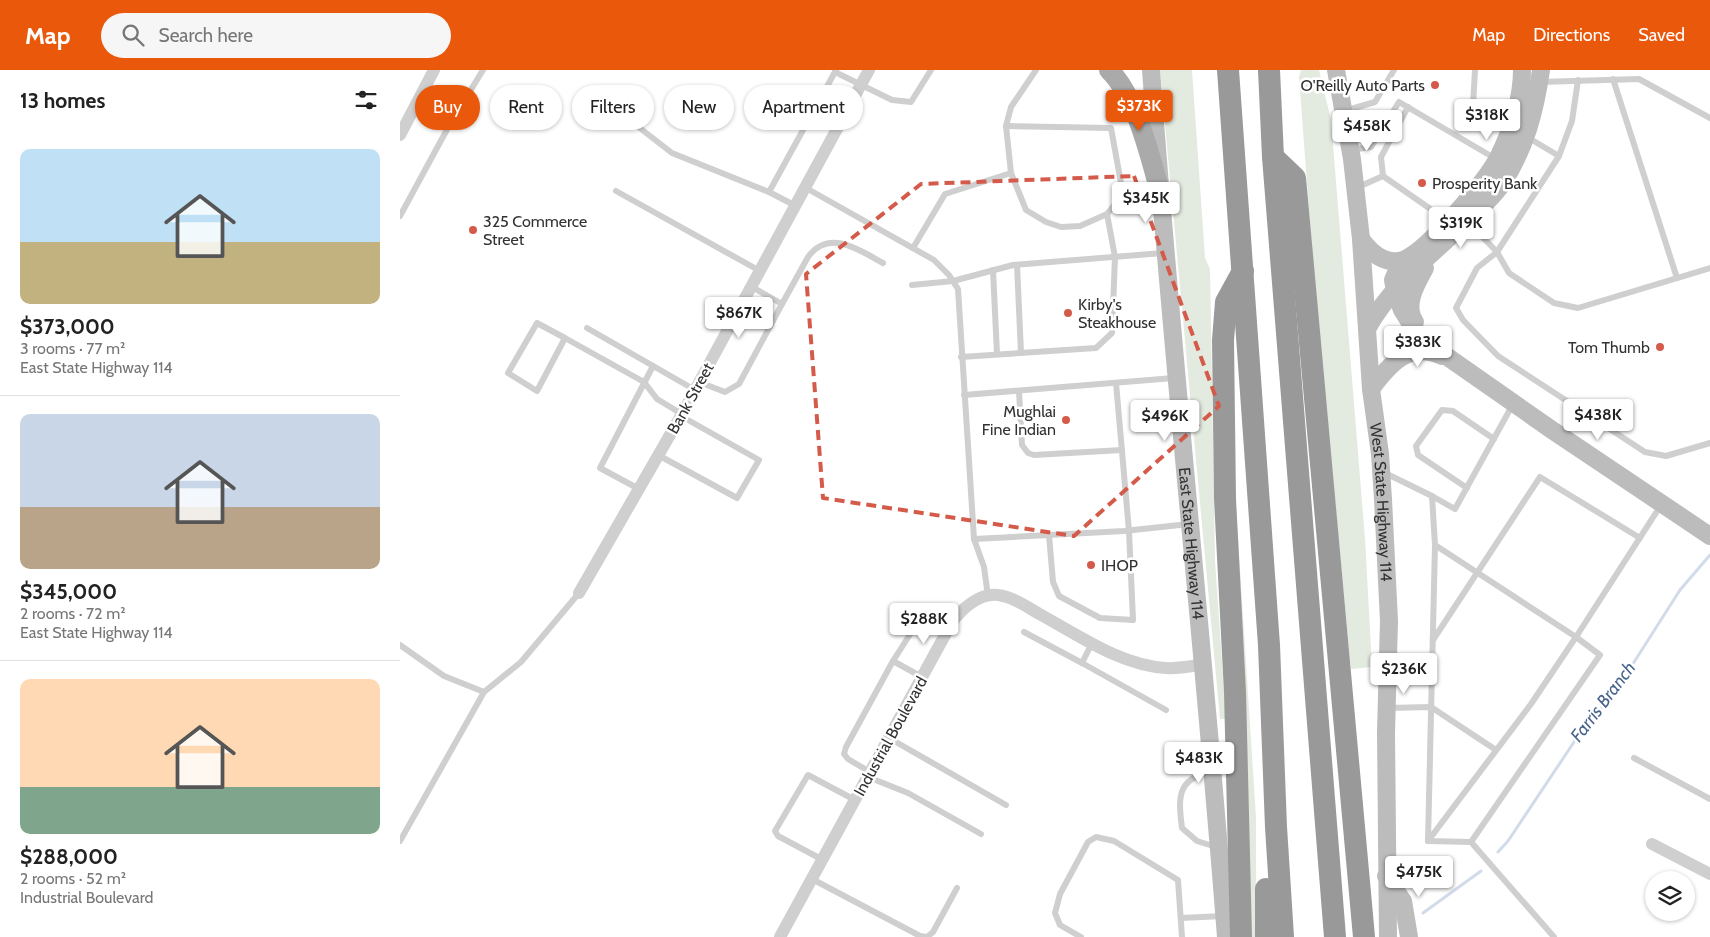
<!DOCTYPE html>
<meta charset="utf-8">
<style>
body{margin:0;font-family:Cabin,sans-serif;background:#f6f6f6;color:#222;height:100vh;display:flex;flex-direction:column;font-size:19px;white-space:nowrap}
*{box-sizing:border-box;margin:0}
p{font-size:16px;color:#767676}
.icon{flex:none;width:28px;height:28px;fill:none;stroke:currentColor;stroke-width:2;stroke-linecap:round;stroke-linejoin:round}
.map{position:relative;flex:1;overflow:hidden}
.drawer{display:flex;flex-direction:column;background:#fff;width:400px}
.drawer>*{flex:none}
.hud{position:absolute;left:15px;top:15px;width:475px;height:45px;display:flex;gap:10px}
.tools{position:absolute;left:1245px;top:801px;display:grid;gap:10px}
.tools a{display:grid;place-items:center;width:50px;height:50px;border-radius:50%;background:#fff;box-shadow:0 1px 4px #0004;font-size:25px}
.price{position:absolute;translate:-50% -42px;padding:0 11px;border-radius:5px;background:#fff;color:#222;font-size:16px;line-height:32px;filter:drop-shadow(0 1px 2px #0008)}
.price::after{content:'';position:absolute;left:50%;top:30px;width:15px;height:11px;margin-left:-8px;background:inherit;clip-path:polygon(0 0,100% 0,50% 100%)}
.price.selected{background:#ea580c;color:#fff}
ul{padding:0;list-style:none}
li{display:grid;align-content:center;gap:10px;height:265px;padding:0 20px}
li+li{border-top:1px solid #e0e0e0}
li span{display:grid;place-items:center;height:155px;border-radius:10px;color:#555}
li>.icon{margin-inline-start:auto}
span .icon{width:90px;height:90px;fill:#fffc;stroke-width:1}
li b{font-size:21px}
h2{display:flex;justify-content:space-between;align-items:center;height:60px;padding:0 20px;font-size:21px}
.chip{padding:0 18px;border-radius:22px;background:#fff;box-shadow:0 1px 4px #0004;font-size:18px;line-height:45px}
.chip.selected{background:#ea580c;color:#fff}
header{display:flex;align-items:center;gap:30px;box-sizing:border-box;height:70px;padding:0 25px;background:#ea580c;color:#fff}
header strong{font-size:24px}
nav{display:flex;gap:28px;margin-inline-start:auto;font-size:18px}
.search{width:350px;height:45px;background:#f6f6f6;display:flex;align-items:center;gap:12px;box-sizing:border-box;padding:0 18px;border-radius:28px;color:#767676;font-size:19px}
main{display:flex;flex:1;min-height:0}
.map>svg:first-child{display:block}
.green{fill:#e3eadf}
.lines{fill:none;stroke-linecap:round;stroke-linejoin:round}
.stream{stroke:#d1dbea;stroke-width:3}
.lane{stroke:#cfcfcf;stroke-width:6}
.street{stroke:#cfcfcf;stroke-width:12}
.secondary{stroke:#bcbcbc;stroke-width:18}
.primary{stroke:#aaa;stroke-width:20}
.highway{stroke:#999;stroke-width:22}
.marked{fill:none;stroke:#d45b4a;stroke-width:4;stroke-dasharray:10 6;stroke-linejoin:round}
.poi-dot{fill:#d45b4a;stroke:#fff;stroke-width:2}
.labels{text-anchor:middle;stroke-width:5;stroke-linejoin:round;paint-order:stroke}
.poi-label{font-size:16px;fill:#323232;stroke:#fff;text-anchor:start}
.street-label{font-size:16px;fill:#323232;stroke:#fff}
.water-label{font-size:18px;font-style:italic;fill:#48648d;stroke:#fff}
</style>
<header>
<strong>Map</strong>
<div class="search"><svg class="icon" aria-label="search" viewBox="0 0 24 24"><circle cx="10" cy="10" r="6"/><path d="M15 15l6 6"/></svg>Search here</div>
<nav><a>Map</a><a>Directions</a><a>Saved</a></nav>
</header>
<main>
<section class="drawer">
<h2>13 homes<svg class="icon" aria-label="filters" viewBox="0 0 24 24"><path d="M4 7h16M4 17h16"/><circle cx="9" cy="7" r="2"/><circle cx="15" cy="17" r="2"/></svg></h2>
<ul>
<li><span style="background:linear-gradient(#bfe0f5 60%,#c2b280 0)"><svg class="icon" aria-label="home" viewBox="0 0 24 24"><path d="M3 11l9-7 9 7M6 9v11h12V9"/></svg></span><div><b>$373,000</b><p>3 rooms · 77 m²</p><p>East State Highway 114</p></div></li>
<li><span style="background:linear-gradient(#c9d6e8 60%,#b9a48a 0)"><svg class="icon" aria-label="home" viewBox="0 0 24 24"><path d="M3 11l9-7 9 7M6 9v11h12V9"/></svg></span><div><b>$345,000</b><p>2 rooms · 72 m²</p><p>East State Highway 114</p></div></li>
<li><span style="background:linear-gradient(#ffd9b3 70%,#7fa58c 0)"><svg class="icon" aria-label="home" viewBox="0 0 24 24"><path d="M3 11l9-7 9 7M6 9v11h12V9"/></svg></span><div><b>$288,000</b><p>2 rooms · 52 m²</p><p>Industrial Boulevard</p></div></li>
</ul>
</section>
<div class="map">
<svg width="1310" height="867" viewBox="0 0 1310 867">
<rect width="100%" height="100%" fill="#fff"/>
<g class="green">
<path d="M760,0H792L805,188L810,199L815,491L826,649H820Z"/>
<path d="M901,0H919L931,50L965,469L972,597L951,599L916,233L899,7Z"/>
<path d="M836,437L856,748V867H845Z"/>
</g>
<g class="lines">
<g class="stream">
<path d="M1098,782L1108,771L1188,651L1204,636L1215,622L1280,520L1310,485"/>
<path d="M1023,843L1081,801"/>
</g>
<g class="lane">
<path d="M1075,0L1073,36L1109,58"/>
<path d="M435,2L492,30L511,32L531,0"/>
<path d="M1213,9L1277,208"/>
<path d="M1140,12L1239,9L1310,48"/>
<path d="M15,35L50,54L83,0"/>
<path d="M214,38L272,83L369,122L396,136"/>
<path d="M944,41L975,32L994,0"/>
<path d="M606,56L711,58L723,124L756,122"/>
<path d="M1127,67L1159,86L1097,182L1077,198L1056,238L1063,250L1098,286L1245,382L1266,386L1310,373"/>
<path d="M951,80L971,77L999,32L1096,89"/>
<path d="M1159,86L1172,51L1178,10"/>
<path d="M983,106L1042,147L1049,144"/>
<path d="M406,118L534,190L549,205L558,219L574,469L584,497L588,526"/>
<path d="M956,118L983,106L981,87L1008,37"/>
<path d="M216,121L360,201"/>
<path d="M369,122L436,0"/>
<path d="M707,144L723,124"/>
<path d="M0,146L50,54"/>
<path d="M1067,151L1097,182L1109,203L1154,233L1178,238L1310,198"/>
<path d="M513,178L545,124L611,103L606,56L611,37L636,0"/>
<path d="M617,195L621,283"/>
<path d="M593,200L597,284"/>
<path d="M512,215L553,211L613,195L763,183"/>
<path d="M352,217L382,234L408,187C429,158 459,180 483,193"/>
<path d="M187,258L295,320"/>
<path d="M165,268L137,253L108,303L137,321L165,268L244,312L257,329L282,344"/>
<path d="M561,287L696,278L712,263L715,187L707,144L680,156L661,157L646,152L626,140L611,103"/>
<path d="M299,312L325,322L339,314L382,234"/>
<path d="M619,321L622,375L628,383L634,385L722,380"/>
<path d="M564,325L774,308"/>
<path d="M258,385L337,428L359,390L281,346"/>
<path d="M983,402L1032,426"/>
<path d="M1067,418L1018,385L1016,376L1042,340L1053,341L1094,369"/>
<path d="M239,419L200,398L253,296"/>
<path d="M649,465L653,512L659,526L700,548L733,550L729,461L716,313"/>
<path d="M574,469L724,461L789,454"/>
<path d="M1035,475L1028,771L1071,772"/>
<path d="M624,562L682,593L692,573"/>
<path d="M1033,570L1140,407L1240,468"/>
<path d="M0,575L44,606L84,622L121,592L179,523"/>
<path d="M493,591L522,607"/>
<path d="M682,593L766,640"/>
<path d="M988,638L1031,637L1096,680"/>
<path d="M489,668L606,735"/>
<path d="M1234,688L1310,729"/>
<path d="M810,701C777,710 778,727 782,758L797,771L816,777"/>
<path d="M470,702L448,689L444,684L446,677L493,591L521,547L529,549L548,560"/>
<path d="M468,707L508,723L581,764"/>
<path d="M0,771L84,622"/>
<path d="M1028,771L1131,634L1176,567L1035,475L1032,426L1055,439L1113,334"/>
<path d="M423,790L378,766L375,761L408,705L455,730"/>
<path d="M412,809L520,866L527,867"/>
<path d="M781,848L823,846"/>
<path d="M527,867L533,862L557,818"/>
<path d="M681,867L660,855L655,843L660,824L688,772L696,767L714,771L778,810L782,867"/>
<path d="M1154,867L1071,772L1200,585L1176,567L1261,435"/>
</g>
<g class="street">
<path d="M0,65L34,0"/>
<path d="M179,523L282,344L469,0"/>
<path d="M1252,774L1310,804"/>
<path d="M380,867L551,554C561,539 579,523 598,525C614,527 630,539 643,546C681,567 723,596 766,598C779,599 792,596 805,594"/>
</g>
<g class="secondary">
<path id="s1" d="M751,0C772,289 804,578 826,867"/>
<path id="s2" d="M936,0L952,89L961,169L971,319L980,384L983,429L989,551L986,663L988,867"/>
<path d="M961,169C969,179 977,189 991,191C998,192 1006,190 1012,185C1034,171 1086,111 1098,88C1111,61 1122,30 1122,0"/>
<path d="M1001,191L993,210L995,221L1002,240L1019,267L1152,360L1310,466"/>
<path d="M1015,252C1003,235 1017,213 1025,198"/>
<path d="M967,259C990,217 1030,186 1065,153C1077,141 1092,129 1102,114C1125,79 1135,42 1141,0"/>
<path d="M971,319C988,296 1009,270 1042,286"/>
<path d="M986,806L1003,831L1009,867"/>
</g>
<path class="primary" d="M709,0C736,26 750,86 760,122"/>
<g class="highway">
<path d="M828,0L869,575L876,757L883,867"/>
<path d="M869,0L873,87L935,867"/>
<path d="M873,87L895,108L964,867"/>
<path d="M841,867L835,622L825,429L823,270L826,232L843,201"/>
<path d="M866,867V819"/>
</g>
</g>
<path class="marked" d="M734,106L819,336L674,466L423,428L406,204L521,114Z"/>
<g class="poi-dot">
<circle cx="1035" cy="15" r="5"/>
<circle cx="1022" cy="113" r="5"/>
<circle cx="73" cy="160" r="5"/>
<circle cx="668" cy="243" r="5"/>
<circle cx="1260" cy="277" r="5"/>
<circle cx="666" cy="350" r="5"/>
<circle cx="691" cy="495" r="5"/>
</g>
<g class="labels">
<g class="poi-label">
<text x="1025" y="21" text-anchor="end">O'Reilly Auto Parts</text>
<text x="1032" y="119">Prosperity Bank</text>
<text x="83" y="157">325 Commerce<tspan x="83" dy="18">Street</tspan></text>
<text x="678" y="240">Kirby's<tspan x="678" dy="18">Steakhouse</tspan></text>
<text x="1250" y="283" text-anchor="end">Tom Thumb</text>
<text x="656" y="347" text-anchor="end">Mughlai<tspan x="656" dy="18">Fine Indian</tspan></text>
<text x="701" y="501">IHOP</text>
</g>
<g class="street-label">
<text transform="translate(290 328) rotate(-61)" y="6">Bank Street</text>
<text dy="6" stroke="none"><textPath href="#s2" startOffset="435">West State Highway 114</textPath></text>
<text dy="6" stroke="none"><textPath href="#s1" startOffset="475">East State Highway 114</textPath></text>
<text transform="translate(490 666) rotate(-61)" y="6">Industrial Boulevard</text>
</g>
<g class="water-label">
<text transform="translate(1203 632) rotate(-53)" y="6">Farris Branch</text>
</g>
</g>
</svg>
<div class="tools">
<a><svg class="icon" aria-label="layers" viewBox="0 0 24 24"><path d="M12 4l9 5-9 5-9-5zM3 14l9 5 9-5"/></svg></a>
</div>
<b class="price selected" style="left:739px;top:62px">$373K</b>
<b class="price" style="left:1087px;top:71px">$318K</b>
<b class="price" style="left:967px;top:82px">$458K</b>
<b class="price" style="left:746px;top:154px">$345K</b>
<b class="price" style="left:1061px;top:179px">$319K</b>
<b class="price" style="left:339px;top:269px">$867K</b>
<b class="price" style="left:1018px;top:298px">$383K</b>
<b class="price" style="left:1198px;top:371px">$438K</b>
<b class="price" style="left:765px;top:372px">$496K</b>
<b class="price" style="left:524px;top:575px">$288K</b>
<b class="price" style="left:1004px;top:625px">$236K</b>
<b class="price" style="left:799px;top:714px">$483K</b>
<b class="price" style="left:1019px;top:828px">$475K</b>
<div class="hud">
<a class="chip selected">Buy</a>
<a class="chip">Rent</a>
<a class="chip">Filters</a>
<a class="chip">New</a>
<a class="chip">Apartment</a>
</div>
</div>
</main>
